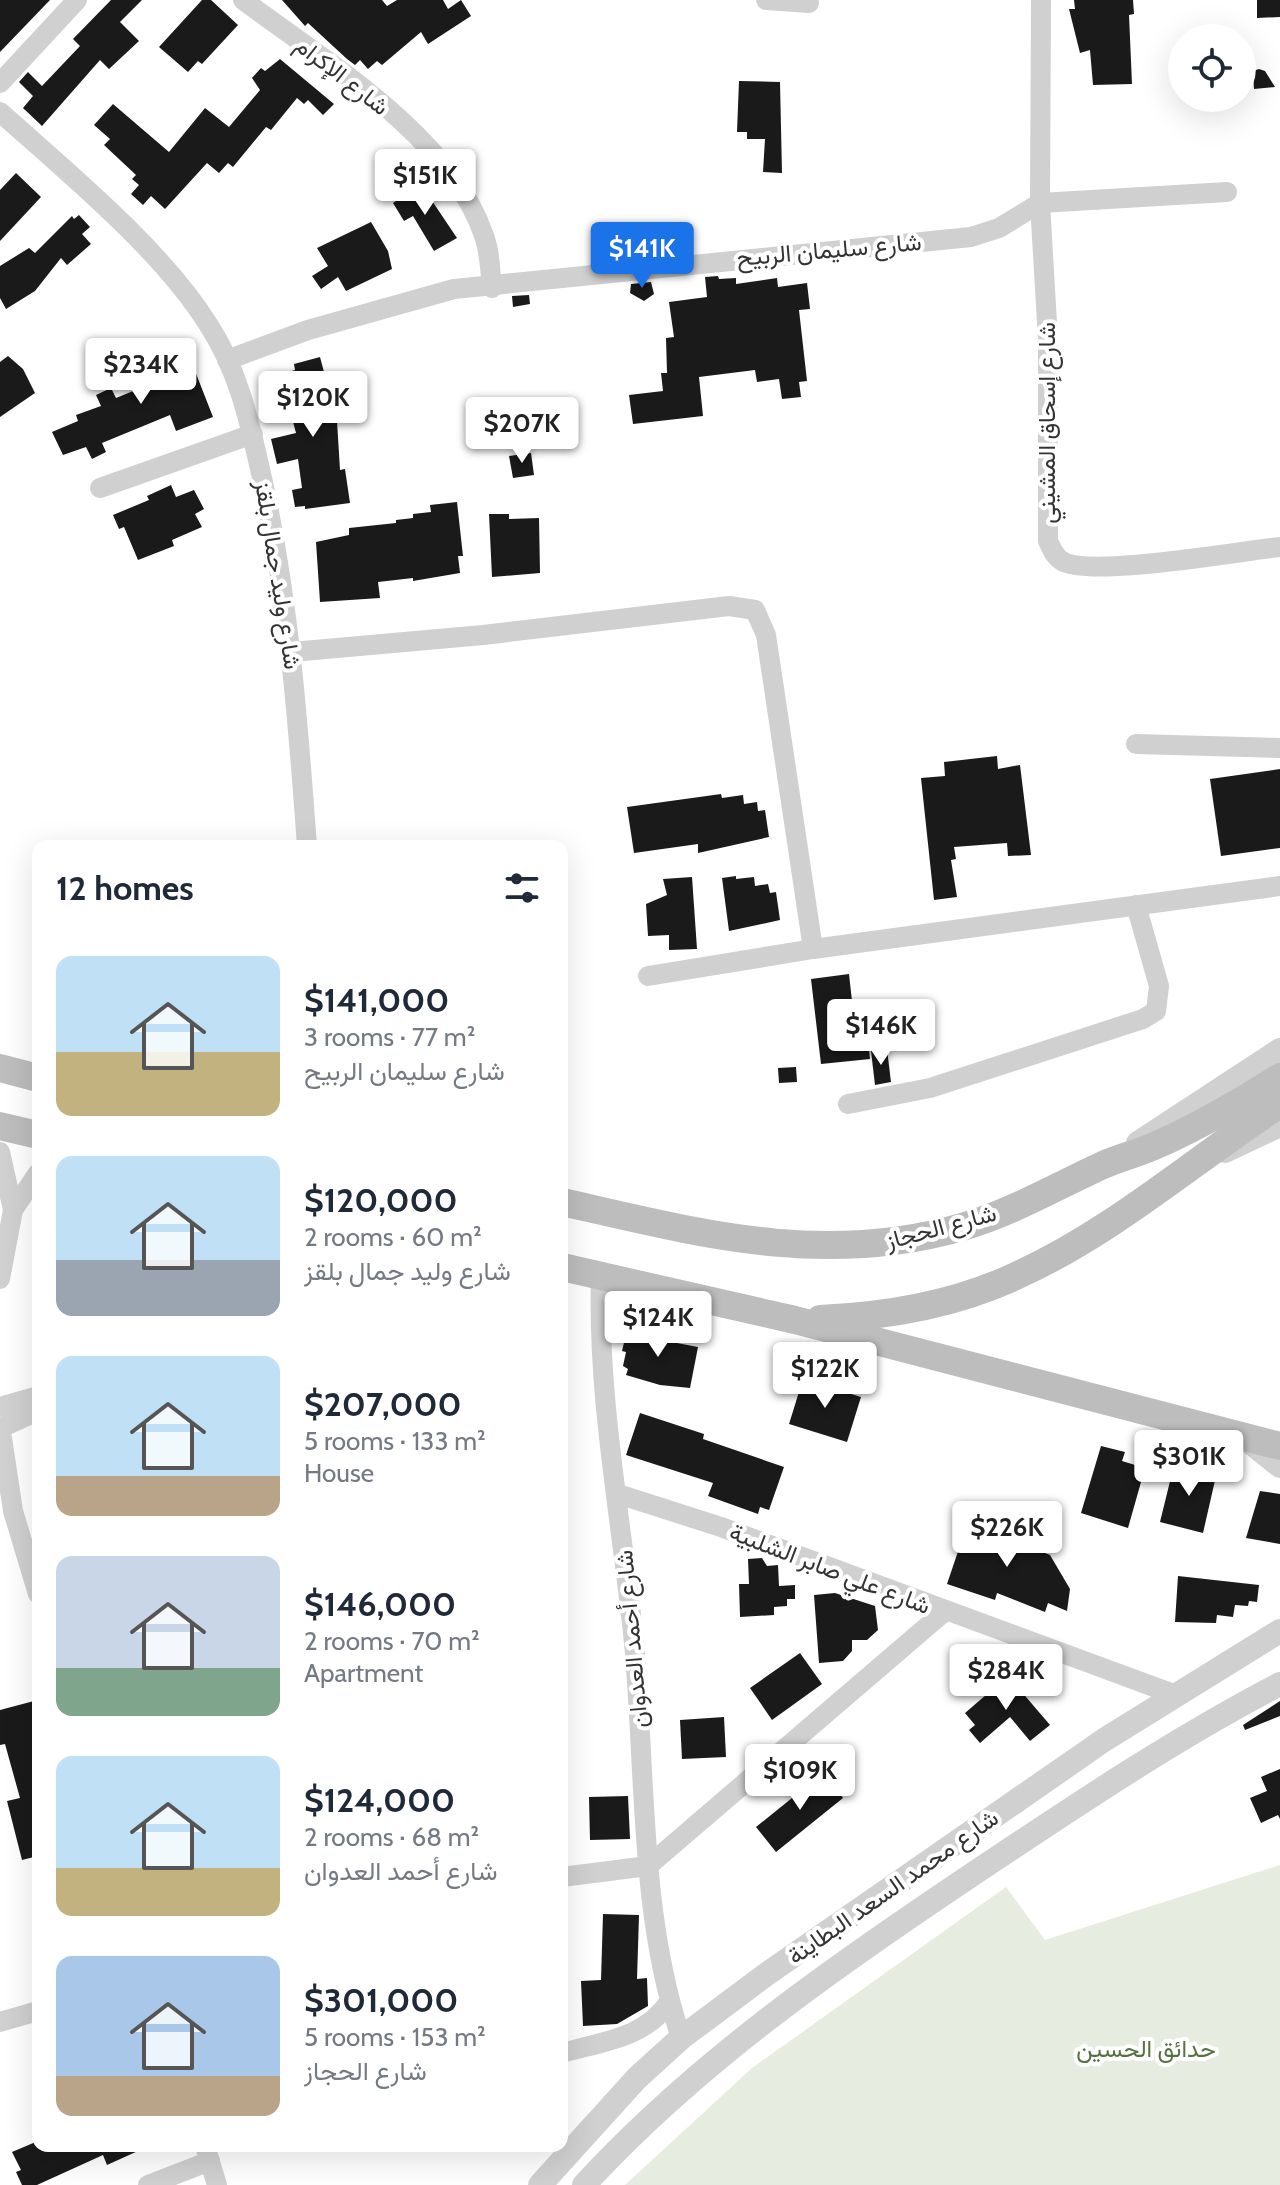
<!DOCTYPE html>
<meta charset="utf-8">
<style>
body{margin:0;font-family:Cabin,Vazirmatn,sans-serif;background:#f2f2f3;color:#1f2937;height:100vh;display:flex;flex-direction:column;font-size:30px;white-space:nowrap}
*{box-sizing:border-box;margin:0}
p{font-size:26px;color:#747a83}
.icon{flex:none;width:44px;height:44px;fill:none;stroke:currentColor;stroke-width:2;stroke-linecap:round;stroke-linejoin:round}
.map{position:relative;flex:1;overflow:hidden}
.drawer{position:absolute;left:32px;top:840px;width:536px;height:1312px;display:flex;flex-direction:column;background:#fff;border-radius:16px;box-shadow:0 8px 32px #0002}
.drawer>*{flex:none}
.tools{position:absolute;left:1168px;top:24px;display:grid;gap:16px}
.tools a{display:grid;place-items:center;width:88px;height:88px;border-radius:50%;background:#fff;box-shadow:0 8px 32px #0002;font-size:40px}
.price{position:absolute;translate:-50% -68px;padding:0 18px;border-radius:8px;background:#fff;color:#222;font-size:26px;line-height:52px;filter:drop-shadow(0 2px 4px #0008)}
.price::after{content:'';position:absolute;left:50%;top:48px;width:24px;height:18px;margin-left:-12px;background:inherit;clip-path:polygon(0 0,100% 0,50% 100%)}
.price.current{background:#1a73e8;color:#fff}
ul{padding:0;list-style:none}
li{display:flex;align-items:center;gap:24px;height:200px;padding:0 24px}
li span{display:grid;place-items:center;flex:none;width:224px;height:160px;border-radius:16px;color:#555}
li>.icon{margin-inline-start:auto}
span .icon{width:96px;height:96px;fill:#fffc;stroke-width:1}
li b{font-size:34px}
h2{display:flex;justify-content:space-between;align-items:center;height:96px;padding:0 24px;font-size:34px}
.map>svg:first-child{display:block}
.green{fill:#e6ecdf}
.building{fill:#1a1a1a}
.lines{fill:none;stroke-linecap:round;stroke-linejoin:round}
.minor{stroke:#d0d0d0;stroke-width:20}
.tertiary{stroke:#d0d0d0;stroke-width:24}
.secondary{stroke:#bdbdbd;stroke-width:28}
.labels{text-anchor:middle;stroke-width:8;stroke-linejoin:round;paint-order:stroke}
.street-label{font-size:24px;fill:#333;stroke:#fff}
.park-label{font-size:24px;fill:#56703f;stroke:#fff}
</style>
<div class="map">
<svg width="1280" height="2185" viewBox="0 0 1280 2185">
<rect width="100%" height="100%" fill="#fff"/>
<path class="green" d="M1280,1865V2185H625L752,2068L1006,1887L1045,1940Z"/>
<g class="building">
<path d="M0,0H50L0,52Z"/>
<path d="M111,0H142L120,22L139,41L109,69L100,60L42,126L23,108L33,96L19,82L28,72L42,86L80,46L73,39Z"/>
<path d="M202,0H211L238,25L202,64L198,61L188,72L159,47Z"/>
<path d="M282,0H382L387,6L397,0H443L448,9L461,0L471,16L428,44L421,32L382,65L377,61L368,69L360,60L355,65L347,59L308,23L305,26Z"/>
<path d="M1074,0H1133L1134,14L1129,15L1132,84L1093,85L1090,50L1080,53L1069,9H1075Z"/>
<path d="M1257,0H1280V17L1257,18Z"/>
<path d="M280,59L334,104L323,115L308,100L304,104L297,98L271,130L266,127L233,167L228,163L219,173L207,163L165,209L151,196L143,205L131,194L139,185L132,179L136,175L104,145L110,139L94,125L113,104L169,152L205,108L229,127L260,90L252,78L261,68L265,71Z"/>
<path d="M1259,69L1265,71L1275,87L1254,89L1253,71Z"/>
<path d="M739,81L780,82L782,173L763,172L765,139H747V132H737Z"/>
<path d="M16,173L41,197L0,241V190Z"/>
<path d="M420,183L457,238L434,251L413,216L404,221L393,203Z"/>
<path d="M79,215L90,227L82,234L91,244L67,265L61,258L35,291L6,309L0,298V266L29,248L35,253L72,216L74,219Z"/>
<path d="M371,222L388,251L392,269L346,291L338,277L321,289L312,276L328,266L317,248Z"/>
<path d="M718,276L719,279L736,278V284L777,278L778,287L807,283L810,309L799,310L807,381L799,382L801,397L782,399L779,379L757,382L755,370L699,377L703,416L633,424L629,395L663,391L661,373H667L666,338L674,337L669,302L707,297L705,277Z"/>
<path d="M651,282L654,294L644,301L630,293L631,284Z"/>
<path d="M529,295L530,304L513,307L512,296Z"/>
<path d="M186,348L213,417L176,431L170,415L102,443L106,452L92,459L86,447L63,455L52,432L78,421L76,415L101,406L96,395L111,388L116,398L143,387L135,369Z"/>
<path d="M8,356L23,369L35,393L0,417V362Z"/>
<path d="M320,357L337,421L340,470L345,469L350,503L305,509V506L295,507L292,490L302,488L298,459L277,464L271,439L296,433L283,384L288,382L285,373L295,370L294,364Z"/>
<path d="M531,453L534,475L513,478L509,456Z"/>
<path d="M171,485L176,497L194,490L204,509L195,514L202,527L172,540L174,546L138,560L124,527L119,529L113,515L149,500L147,496Z"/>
<path d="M457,502L463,556H458L460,573L413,581V578L378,582L380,598L320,602L316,542L349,535V528L396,523V520L413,518V514L431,512L430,505Z"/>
<path d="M489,514H509V519L539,518L540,573L492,577Z"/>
<path d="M997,756L998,769L1020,765L1031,855L1008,856L1007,843L954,847L956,859L951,860L957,897L934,900L921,778L945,776L944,762Z"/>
<path d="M1280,769V848L1221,856L1210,779Z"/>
<path d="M721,794L722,798L743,795L744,804L757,802L758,811L765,810L769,837L698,853V844L634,853L627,807Z"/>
<path d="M736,876V879L754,877L755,886L768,884L770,893L776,892L780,920L729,931L722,878Z"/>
<path d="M692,877L697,949L669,950V935L648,936L646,904L667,895L663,879Z"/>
<path d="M849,974L853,1010H857L858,1020H866L870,1059L821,1064L811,979Z"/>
<path d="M887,1049L891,1082L875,1085L871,1051Z"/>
<path d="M796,1067L797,1082L779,1083L778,1068Z"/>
<path d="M628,1326L663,1334L661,1340L698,1347L690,1388L660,1385L626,1375L628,1369L623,1366L626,1352L622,1351Z"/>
<path d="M803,1379L861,1397L847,1442L789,1424Z"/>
<path d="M640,1413L704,1434L703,1439L784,1467L769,1510L760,1507L758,1514L708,1496L713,1483L626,1455Z"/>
<path d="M1101,1446L1125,1452L1122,1461L1145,1468L1128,1528L1081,1513Z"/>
<path d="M1174,1465L1194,1471L1195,1466L1209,1469L1207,1473L1216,1476L1203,1533L1160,1522Z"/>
<path d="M1260,1491L1280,1494V1544L1246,1538Z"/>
<path d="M969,1519L1017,1536L1015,1541L1050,1555L1070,1589L1067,1611L1048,1603L1045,1612L997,1593L995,1600L947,1584Z"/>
<path d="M762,1558L767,1566L778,1565L779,1586L795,1585V1599H787V1606L774,1607V1615L740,1617L739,1584H749L748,1559Z"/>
<path d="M1178,1576L1259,1585L1257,1602L1249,1601L1248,1606L1235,1605L1233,1617L1217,1615L1216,1623L1175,1622Z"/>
<path d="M835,1593L875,1606L878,1630L867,1640H852V1651L843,1661L819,1663L814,1595Z"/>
<path d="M800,1653L822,1684L772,1720L750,1688Z"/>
<path d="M1008,1676L1050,1725L1030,1741L1010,1717L980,1743L969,1730L975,1725L965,1713Z"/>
<path d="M34,1701L38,1717V1856L22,1860L7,1801L20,1798L5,1744L0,1745V1710Z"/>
<path d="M1280,1701V1716L1245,1730L1243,1725Z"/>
<path d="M724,1717L726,1757L682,1759L680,1720Z"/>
<path d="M1280,1769V1819L1278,1815L1261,1823L1250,1798L1267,1791L1261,1777Z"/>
<path d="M823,1773L843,1798L776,1852L756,1827Z"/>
<path d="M628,1796L630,1839L590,1840L589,1797Z"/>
<path d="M603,1914L639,1915L637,1979L647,1978L648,2006L617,2024L583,2026L581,1981L601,1980Z"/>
<path d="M38,2141V2146H149L107,2165L103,2155L37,2185H22L16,2172L21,2170L12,2152Z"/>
</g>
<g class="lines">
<g class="minor">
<path d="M243,0C323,60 448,134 483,233C490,250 490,270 492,288"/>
<path d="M766,0L809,3"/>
<path d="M1041,0L1040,203L1048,340V541C1052,549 1054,556 1062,561C1089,578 1241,551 1280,547"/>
<path d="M0,83L77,0"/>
<path d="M0,112C67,172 161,249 208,324C239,371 250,424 262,478C289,600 298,722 307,846"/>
<path d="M227,360L308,330L454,289L971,237L999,228L1040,203L1227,192"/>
<path d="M100,488L253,434"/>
<path d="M292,652L483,635L729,606L755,610L766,635L813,949"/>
<path d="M1136,744L1280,748"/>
<path d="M648,976L813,949L1280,886"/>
<path d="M848,1104L930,1088L1143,1019L1156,1011L1159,986L1136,905"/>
<path d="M0,1152L13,1210L0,1279"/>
<path d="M13,1210L38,1173"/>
<path d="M601,1276C597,1398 622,1521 634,1643C646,1774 639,1912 681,2038"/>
<path d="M0,1407L38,1396"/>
<path d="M3,1427L38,1411"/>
<path d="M2,1438L13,1511L38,1594"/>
<path d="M618,1494L721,1527L1176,1695"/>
<path d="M562,1877L648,1866L944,1612"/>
<path d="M0,2022L38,2011"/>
<path d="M562,2053C600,2042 646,2038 669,2002"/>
<path d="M205,2146L217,2185"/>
<path d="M148,2185L210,2161"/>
</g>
<g class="tertiary">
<path d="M1138,1143L1280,1050"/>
<path d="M1225,1151L1280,1125"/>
<path d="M1245,1438L1280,1466"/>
<path d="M540,2185L637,2078L681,2038L764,1976L1104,1740L1280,1631"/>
<path d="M584,2185C697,2062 837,1965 976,1872C1075,1806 1174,1739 1280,1684"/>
</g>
<g class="secondary">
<path d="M0,1068L38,1078"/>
<path d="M0,1126L38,1135"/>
<path d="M562,1202C699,1233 823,1267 962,1227C1011,1213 1055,1187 1101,1166C1118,1158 1136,1154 1152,1147C1197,1128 1239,1103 1280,1077"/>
<path d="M562,1267L795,1320L1280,1446"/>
<path d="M820,1319C888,1316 958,1304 1020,1274C1114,1231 1194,1160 1280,1104"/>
</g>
</g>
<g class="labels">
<g class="street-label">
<text transform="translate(342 76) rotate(38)" y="8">شارع الإكرام</text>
<text transform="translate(829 250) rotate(-5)" y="8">شارع سليمان الربيح</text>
<text transform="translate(1047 423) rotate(-90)" y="8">شارع إسحاق المشيني</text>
<text transform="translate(278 575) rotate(81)" y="8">شارع وليد جمال بلقز</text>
<text transform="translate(941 1227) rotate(-15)" y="8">شارع الحجاز</text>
<text transform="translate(830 1569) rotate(21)" y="8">شارع علي صابر الشلبية</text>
<text transform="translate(632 1639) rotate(-95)" y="8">شارع أحمد العدوان</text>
<text transform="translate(893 1887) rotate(-35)" y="8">شارع محمد السعد البطاينة</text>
</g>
<g class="park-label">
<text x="1146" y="2057">حدائق الحسين</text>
</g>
</g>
</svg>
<div class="tools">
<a><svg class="icon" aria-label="locate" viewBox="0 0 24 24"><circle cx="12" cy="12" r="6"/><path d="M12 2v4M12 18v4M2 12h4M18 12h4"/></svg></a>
</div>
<b class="price" style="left:425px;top:217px">$151K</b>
<b class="price current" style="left:642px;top:290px">$141K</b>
<b class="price" style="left:141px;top:406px">$234K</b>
<b class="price" style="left:313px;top:439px">$120K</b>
<b class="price" style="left:522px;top:465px">$207K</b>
<b class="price" style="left:881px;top:1067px">$146K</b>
<b class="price" style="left:658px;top:1359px">$124K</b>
<b class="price" style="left:825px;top:1410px">$122K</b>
<b class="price" style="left:1189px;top:1498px">$301K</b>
<b class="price" style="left:1007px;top:1569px">$226K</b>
<b class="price" style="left:1006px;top:1712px">$284K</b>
<b class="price" style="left:800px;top:1812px">$109K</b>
<section class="drawer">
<h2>12 homes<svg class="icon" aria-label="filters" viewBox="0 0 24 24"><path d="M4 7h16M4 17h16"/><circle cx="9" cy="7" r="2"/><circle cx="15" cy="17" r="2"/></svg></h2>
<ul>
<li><span style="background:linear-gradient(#bfe0f5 60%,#c2b280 0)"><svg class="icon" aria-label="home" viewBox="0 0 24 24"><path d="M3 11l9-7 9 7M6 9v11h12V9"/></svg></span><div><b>$141,000</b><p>3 rooms · 77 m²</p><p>شارع سليمان الربيح</p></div></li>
<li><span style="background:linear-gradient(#bfe0f5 65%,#9aa5b1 0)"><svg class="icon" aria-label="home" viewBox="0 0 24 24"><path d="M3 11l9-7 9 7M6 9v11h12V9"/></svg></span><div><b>$120,000</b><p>2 rooms · 60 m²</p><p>شارع وليد جمال بلقز</p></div></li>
<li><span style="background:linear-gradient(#bfe0f5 75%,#b9a48a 0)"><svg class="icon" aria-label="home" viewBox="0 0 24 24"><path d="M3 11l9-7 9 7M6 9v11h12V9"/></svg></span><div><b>$207,000</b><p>5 rooms · 133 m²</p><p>House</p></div></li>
<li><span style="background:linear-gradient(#c9d6e8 70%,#7fa58c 0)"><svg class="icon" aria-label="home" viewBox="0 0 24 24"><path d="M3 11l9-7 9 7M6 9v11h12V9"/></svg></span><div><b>$146,000</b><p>2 rooms · 70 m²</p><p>Apartment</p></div></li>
<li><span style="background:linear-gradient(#bfe0f5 70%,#c2b280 0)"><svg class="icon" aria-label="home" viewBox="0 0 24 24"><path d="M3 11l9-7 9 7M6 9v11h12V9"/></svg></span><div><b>$124,000</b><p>2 rooms · 68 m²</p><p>شارع أحمد العدوان</p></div></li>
<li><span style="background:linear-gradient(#a9c7e8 75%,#b9a48a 0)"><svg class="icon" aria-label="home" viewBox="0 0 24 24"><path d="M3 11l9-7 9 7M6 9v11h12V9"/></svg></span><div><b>$301,000</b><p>5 rooms · 153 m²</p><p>شارع الحجاز</p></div></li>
</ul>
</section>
</div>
